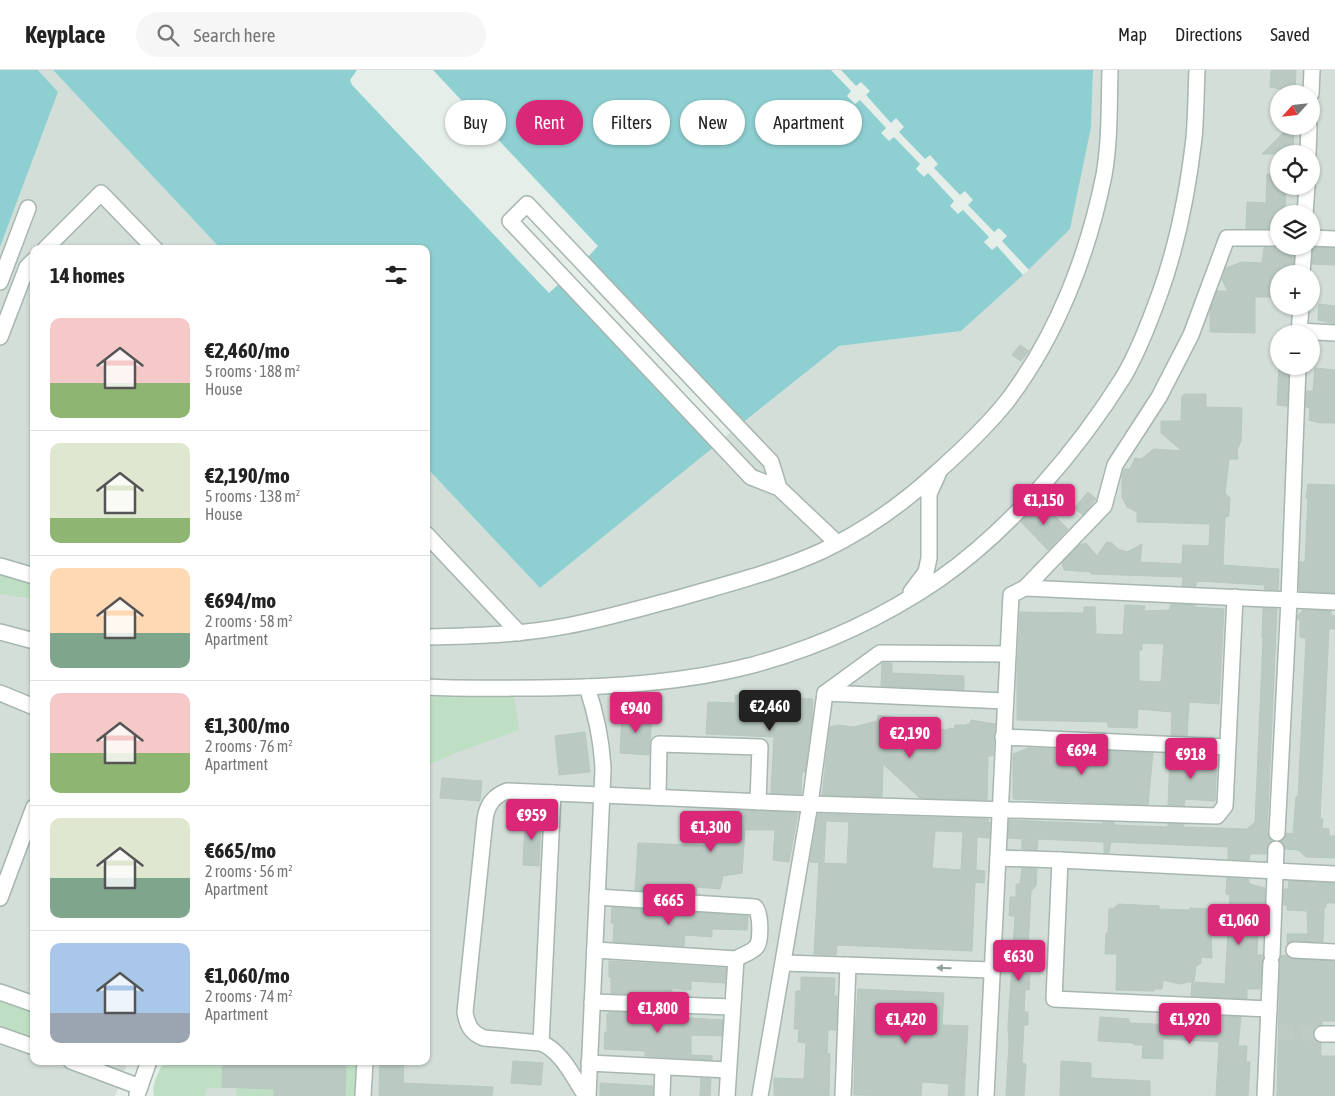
<!DOCTYPE html>
<meta charset="utf-8">
<style>
body{margin:0;font-family:"Asap Condensed",sans-serif;background:#f6f6f6;color:#222;height:100vh;display:flex;flex-direction:column;font-size:19px;white-space:nowrap}
*{box-sizing:border-box;margin:0}
p{font-size:16px;color:#767676}
.icon{flex:none;width:28px;height:28px;fill:none;stroke:currentColor;stroke-width:2;stroke-linecap:round;stroke-linejoin:round}
.map{position:relative;flex:1;overflow:hidden}
.drawer{position:absolute;left:30px;top:175px;width:400px;height:820px;display:flex;flex-direction:column;background:#fff;border-radius:10px;box-shadow:0 1px 4px #0004}
.drawer>*{flex:none}
.banner{position:absolute;left:445px;top:30px;width:475px;height:45px;display:flex;gap:10px}
.needle{width:32px;rotate:243deg}
.tools{position:absolute;left:1270px;top:15px;display:grid;gap:10px}
.tools a{display:grid;place-items:center;width:50px;height:50px;border-radius:50%;background:#fff;box-shadow:0 1px 4px #0004;font-size:25px}
.price{position:absolute;translate:-50% -42px;padding:0 11px;border-radius:5px;background:#db2777;color:#fff;font-size:16px;line-height:32px;filter:drop-shadow(0 1px 2px #0008)}
.price::after{content:'';position:absolute;left:50%;top:30px;width:15px;height:11px;margin-left:-8px;background:inherit;clip-path:polygon(0 0,100% 0,50% 100%)}
.price.selected{background:#222;color:#fff}
ul{padding:0;list-style:none}
li{display:flex;align-items:center;gap:15px;height:125px;padding:0 20px}
li+li{border-top:1px solid #e0e0e0}
li span{display:grid;place-items:center;flex:none;width:140px;height:100px;border-radius:10px;color:#555}
li>.icon{margin-inline-start:auto}
span .icon{width:60px;height:60px;fill:#fffc;stroke-width:1}
li b{font-size:21px}
h2{display:flex;justify-content:space-between;align-items:center;height:60px;padding:0 20px;font-size:21px}
.chip{padding:0 18px;border-radius:22px;background:#fff;box-shadow:0 1px 4px #0004;font-size:18px;line-height:45px}
.chip.selected{background:#db2777;color:#fff}
header{display:flex;align-items:center;gap:30px;box-sizing:border-box;height:70px;padding:0 25px;background:#fff;border-bottom:1px solid #e0e0e0}
header strong{font-size:24px}
nav{display:flex;gap:28px;margin-inline-start:auto;font-size:18px}
.search{width:350px;height:45px;background:#f6f6f6;display:flex;align-items:center;gap:12px;box-sizing:border-box;padding:0 18px;border-radius:28px;color:#767676;font-size:19px}
.map>svg:first-child{display:block}
.built{fill:#d3ded8;fill-rule:evenodd}
.green{fill:#bfdfc4}
.water{fill:#8ecfd2}
.pier{fill:#e5eee9}
.building{fill:#bac9c2;stroke:#b7c8bf;fill-rule:evenodd}
.lines{fill:none;stroke-linecap:round;stroke-linejoin:round}
.minor-tunnel{stroke:#becbc5;stroke-width:15;stroke-dasharray:15 8;stroke-linecap:butt}
.minor-casing{stroke:#a7b6af;stroke-width:18}
.minor{stroke:#fff;stroke-width:15}
.oneway{fill:#92a09a}
</style>
<header>
<strong>Keyplace</strong>
<div class="search"><svg class="icon" aria-label="search" viewBox="0 0 24 24"><circle cx="10" cy="10" r="6"/><path d="M15 15l6 6"/></svg>Search here</div>
<nav><a>Map</a><a>Directions</a><a>Saved</a></nav>
</header>
<div class="map">
<svg width="1335" height="1026" viewBox="0 0 1335 1026">
<rect width="100%" height="100%" fill="#e5eee9"/>
<g class="built">
<path d="M38,0H53L221,179H34V991H128L115,1026H0V177L58,22Z"/>
<path d="M1093,0H1335V1026H182L179,991H426V397L540,518L741,354L839,276L961,261L1091,57ZM1279,24H1311V56H1279ZM1279,84H1311V116H1279ZM1279,144H1311V176H1279ZM1279,204H1311V236H1279ZM1279,264H1311V296H1279Z"/>
</g>
<g class="green">
<path d="M0,504L34,513V529L0,524Z"/>
<path d="M514,625L519,660L456,683L426,696V627Z"/>
<path d="M0,928L34,941V970L0,956Z"/>
<path d="M164,991H356L354,1026H237L236,1018H207L205,1026H154C151,1014 159,1002 164,991Z"/>
</g>
<g class="water">
<path d="M0,0H38L58,22L0,177Z"/>
<path d="M53,0H357L350,10L352,15L549,223L561,212L715,376L540,518L426,397V179H221Z"/>
<path d="M433,0H1093L1091,57L1070,159L1023,205L961,261L839,276L741,354L626,232L628,229L621,222L618,224L586,189L598,176Z"/>
</g>
<path class="pier" d="M831,0H841L856,16L861,12L870,21L866,25L891,53L896,48L904,57L899,62L925,89L930,85L938,94L934,98L960,125L965,121L973,130L968,135L994,162L999,158L1007,166L1002,171L1029,200L1023,205L997,176L992,180L984,172L989,167L963,140L958,144L950,136L954,131L928,103L924,107L916,99L920,94L894,67L889,71L881,63L886,58L860,30L855,34L847,26L851,21Z"/>
<g class="building">
<path d="M1277,0H1296L1295,22L1270,17L1271,1Z"/>
<path d="M1293,56H1294L1293,84H1262L1283,63Z"/>
<path d="M1267,104L1279,106V116H1286L1285,144H1274V159H1246L1247,132L1266,133Z"/>
<path d="M1283,176H1295L1293,204H1279V227H1255V263L1210,262V241L1217,221H1228L1222,210L1226,198L1242,192L1262,193L1264,177Z"/>
<path d="M1313,177L1335,178V195L1312,194Z"/>
<path d="M1319,234L1335,236V254L1318,250Z"/>
<path d="M1020,275L1029,281L1021,291L1012,285Z"/>
<path d="M1279,296H1289L1287,336L1277,335Z"/>
<path d="M1315,298L1335,300V353H1320L1309,350L1310,338L1306,337V321H1313Z"/>
<path d="M1185,324H1206V337L1242,338L1241,371L1237,380L1238,389H1229L1225,423L1230,428L1229,441V446L1225,447L1223,495L1279,499L1278,520L1264,519L1265,515L1197,511L1196,516H1182L1183,507L1091,504V502L1064,500L1062,493L1079,475L1086,473L1097,486L1105,474L1107,472L1112,473L1118,479L1127,482L1142,474L1140,492L1182,494L1183,475L1209,476L1210,454L1137,452V442L1127,437L1122,427V406L1124,399H1130L1135,388L1141,389L1154,379L1182,381L1161,363V351H1181L1182,326Z"/>
<path d="M1308,414L1335,415V523L1300,521L1299,518L1300,492H1305L1308,428H1306Z"/>
<path d="M1088,422L1096,429L1083,445L1074,438Z"/>
<path d="M1040,431L1068,459L1048,480L1021,452Z"/>
<path d="M1180,534L1195,535V537L1224,539L1219,634L1189,632L1187,666L1171,665L1172,642L1138,639L1137,658L1108,657V652L1017,650V601L1020,542L1084,543V537H1095L1096,564L1123,565L1125,535L1145,536L1144,541L1170,540V535ZM1142,573L1164,574L1161,612L1139,611V580H1142Z"/>
<path d="M1263,538L1277,539L1267,762L1272,771L1268,774L1266,784H1250L1249,790L1228,789V777L1111,772L1109,783H1104V772L1038,769L1037,780L1022,779V769L1008,768L1009,750L1103,754V752H1114V755L1168,757V754H1184L1183,757L1247,759L1255,752L1263,569L1262,567Z"/>
<path d="M1303,540L1331,541V545L1335,546V559H1329L1320,749H1323L1322,758L1329,759V766H1335V788L1306,787L1298,780L1285,779L1281,771L1285,768L1286,763L1293,764L1296,727H1298L1306,569L1300,567V549H1297L1298,545Z"/>
<path d="M882,593H892V603L964,606V620L881,616Z"/>
<path d="M735,625L813,629L812,652L805,702H802L801,724L771,723L774,667L706,664L708,632L735,633Z"/>
<path d="M622,644L652,645L649,685L620,683Z"/>
<path d="M878,645L929,652L928,658L948,660V658L954,659L955,655H967V654H970L971,650L995,654L993,686H988L987,730L920,728L883,694L882,727L822,725L830,657L838,655L854,657L877,651Z"/>
<path d="M585,662L590,702L559,705L555,666Z"/>
<path d="M1028,678L1153,683L1148,735L1013,729V684Z"/>
<path d="M1170,684L1187,685L1186,688L1217,690L1215,731L1185,729L1184,736L1168,735Z"/>
<path d="M442,708L482,711L480,731L440,728Z"/>
<path d="M742,740L798,743L789,792L773,790L775,760H745L742,803L723,806L720,819L697,817L696,824L635,820L638,773L716,776L717,741Z"/>
<path d="M818,744L988,749V752L990,753V768L977,767L976,800L985,801L984,813L975,812L972,881L837,875L836,885L814,884L819,793L847,794L849,752L826,751L824,793L810,792ZM935,761L963,762L961,800L932,798Z"/>
<path d="M525,747H541L539,796L523,795Z"/>
<path d="M1022,798L1037,799L1036,816L1031,821L1029,860L1026,904H1030L1029,920H1025L1024,942H1028V955H1024L1022,993L1026,994L1024,1026H1006L1009,972L1008,956L1015,846H1009L1010,827H1016V814H1020Z"/>
<path d="M1227,808L1248,809L1250,814L1265,818V834H1256L1255,843L1234,858L1258,860L1257,885H1263V888L1260,919H1247V929L1191,926L1192,912L1225,914L1230,825L1226,824Z"/>
<path d="M1289,811L1335,813V833H1326V838H1324L1323,872L1294,871L1287,874V864H1308L1307,841L1287,840V835H1283L1284,819H1288Z"/>
<path d="M1118,834L1159,836V839L1188,840L1190,838L1210,839L1212,888L1201,887V893L1196,896L1194,911L1179,914L1163,910L1162,919H1154V921L1116,920L1117,884H1105L1106,863H1108L1109,838L1115,839V836H1118Z"/>
<path d="M612,837L655,840L657,844L676,845V841L748,846L747,860L712,859V867L685,865L684,876L613,872L614,853H611Z"/>
<path d="M1286,885L1294,889L1335,891V951H1322V955L1317,956L1313,964L1314,969L1321,973V986H1335V1026H1277L1280,890L1281,886Z"/>
<path d="M609,891L726,898L725,913L691,911V920L672,918V925L611,923V907H609Z"/>
<path d="M801,907L835,908L834,926H837L836,960H828L827,983L830,984L829,1026H774V1008L804,1009L806,973L798,972L799,959H794L796,921H801Z"/>
<path d="M858,919L944,923L942,955L968,956L964,1026H948L949,1014L922,1012L921,1026L854,1025L855,961Z"/>
<path d="M609,942L671,944V947L723,950L722,966L691,965V985L712,986V990L645,986V981L604,979L605,962H607V944H609Z"/>
<path d="M1204,945L1241,947L1238,976H1247L1246,992H1250L1248,1026H1216L1219,972L1163,969V989L1142,988L1143,975H1134V973L1098,971L1100,947L1129,949V953L1203,956Z"/>
<path d="M223,991H346L345,1026H274V1019L222,1017Z"/>
<path d="M380,991H404L403,1013L493,1017L492,1026H379Z"/>
<path d="M513,991L543,993L541,1015L511,1013Z"/>
<path d="M1061,991L1091,993V1008L1150,1011V1026H1060Z"/>
<path d="M701,1008L711,1009L710,1026H700Z"/>
<path d="M600,1013L653,1016V1026H600Z"/>
</g>
<g class="lines">
<path class="minor-tunnel" d="M1279,962L1322,964"/>
<g class="minor-casing">
<g id="minor">
<path d="M1311,24L1312,0"/>
<path d="M1308,84L1309,56"/>
<path d="M1305,144L1307,116"/>
<path d="M1311,168L1335,169"/>
<path d="M45,179L101,123L155,179"/>
<path d="M1302,204L1304,176"/>
<path d="M0,212L28,138"/>
<path d="M1299,261L1335,263"/>
<path d="M1299,264L1301,236"/>
<path d="M0,267L27,197L34,190"/>
<path d="M779,418L771,392L527,134L510,151L751,407L779,418L837,473"/>
<path d="M426,464L519,563"/>
<path d="M0,496L34,506"/>
<path d="M1025,518L1335,532"/>
<path d="M911,522L926,502L929,488V424L938,404"/>
<path d="M0,562L34,571"/>
<path d="M426,567C473,566 520,565 566,556C604,549 641,538 679,528C727,514 776,502 822,481C862,462 901,435 934,405C960,382 986,358 1008,330C1057,265 1088,185 1104,105C1110,71 1109,35 1110,0"/>
<path d="M426,617C464,619 502,618 540,618C611,617 684,613 753,595C819,577 882,548 938,510C1010,460 1078,380 1124,306C1139,280 1150,251 1160,223C1178,173 1188,120 1194,68C1196,46 1196,22 1197,0"/>
<path d="M587,617C596,644 602,672 603,700L588,1026"/>
<path d="M0,623L34,637"/>
<path d="M825,623L1005,631"/>
<path d="M1003,667L1227,677"/>
<path d="M658,727L659,674L760,677L758,732"/>
<path d="M1277,763L1289,530L1298,296"/>
<path d="M998,788L1060,790L1335,804"/>
<path d="M1060,790L1054,929L1269,939"/>
<path d="M0,828L34,737"/>
<path d="M595,880L736,889C742,885 753,882 757,876C761,870 761,842 755,837L597,827"/>
<path d="M1294,880L1335,882"/>
<path d="M1272,885L1276,779"/>
<path d="M784,893L992,900"/>
<path d="M0,922L34,934"/>
<path d="M592,932L732,937"/>
<path d="M1322,964H1335"/>
<path d="M0,965L34,977"/>
<path d="M541,973L553,723"/>
<path d="M71,991L140,1017"/>
<path d="M589,993L728,1000"/>
<path d="M137,1025L149,991"/>
<path d="M363,1026L365,991"/>
<path d="M586,1026C574,1009 562,981 541,973L484,968C471,963 467,955 465,942L485,749C487,735 493,726 507,721L810,734L1217,746L1225,736L1235,527"/>
<path d="M662,1026L663,997"/>
<path d="M727,1026L736,889"/>
<path d="M760,1026L810,734L825,623L880,583L1008,584"/>
<path d="M843,1026L848,895"/>
<path d="M986,1026L1011,525L1025,518L1104,436L1115,395L1159,327L1191,265L1227,168H1279"/>
<path d="M1265,1026L1271,893"/>
</g>
</g>
<use href="#minor" class="minor"/>
</g>
<defs><path id="oneway-solid" d="M-6-.8H1V-3.2L6.5 0L1 3.2V.8H-6Z" transform="scale(1.25)"/></defs>
<use class="oneway" href="#oneway-solid" transform="translate(944 898) rotate(-178)"/>
</svg>
<div class="tools">
<a><svg class="needle" viewBox="-14 -14 28 28"><path d="M0-13l5 13h-10z" fill="#e53935"/><path d="M0 13l5-13h-10z" fill="#767676"/></svg></a>
<a><svg class="icon" aria-label="locate" viewBox="0 0 24 24"><circle cx="12" cy="12" r="6"/><path d="M12 2v4M12 18v4M2 12h4M18 12h4"/></svg></a>
<a><svg class="icon" aria-label="layers" viewBox="0 0 24 24"><path d="M12 4l9 5-9 5-9-5zM3 14l9 5 9-5"/></svg></a>
<a>+</a>
<a>−</a>
</div>
<b class="price" style="left:1044px;top:456px">€1,150</b>
<b class="price selected" style="left:770px;top:662px">€2,460</b>
<b class="price" style="left:636px;top:664px">€940</b>
<b class="price" style="left:910px;top:689px">€2,190</b>
<b class="price" style="left:1082px;top:706px">€694</b>
<b class="price" style="left:1191px;top:710px">€918</b>
<b class="price" style="left:532px;top:771px">€959</b>
<b class="price" style="left:711px;top:783px">€1,300</b>
<b class="price" style="left:669px;top:856px">€665</b>
<b class="price" style="left:1239px;top:876px">€1,060</b>
<b class="price" style="left:1019px;top:912px">€630</b>
<b class="price" style="left:658px;top:964px">€1,800</b>
<b class="price" style="left:906px;top:975px">€1,420</b>
<b class="price" style="left:1190px;top:975px">€1,920</b>
<div class="banner">
<a class="chip">Buy</a>
<a class="chip selected">Rent</a>
<a class="chip">Filters</a>
<a class="chip">New</a>
<a class="chip">Apartment</a>
</div>
<section class="drawer">
<h2>14 homes<svg class="icon" aria-label="filters" viewBox="0 0 24 24"><path d="M4 7h16M4 17h16"/><circle cx="9" cy="7" r="2"/><circle cx="15" cy="17" r="2"/></svg></h2>
<ul>
<li><span style="background:linear-gradient(#f6c9c9 65%,#8fb573 0)"><svg class="icon" aria-label="home" viewBox="0 0 24 24"><path d="M3 11l9-7 9 7M6 9v11h12V9"/></svg></span><div><b>€2,460/mo</b><p>5 rooms · 188 m²</p><p>House</p></div></li>
<li><span style="background:linear-gradient(#dfe7d0 75%,#8fb573 0)"><svg class="icon" aria-label="home" viewBox="0 0 24 24"><path d="M3 11l9-7 9 7M6 9v11h12V9"/></svg></span><div><b>€2,190/mo</b><p>5 rooms · 138 m²</p><p>House</p></div></li>
<li><span style="background:linear-gradient(#ffd9b3 65%,#7fa58c 0)"><svg class="icon" aria-label="home" viewBox="0 0 24 24"><path d="M3 11l9-7 9 7M6 9v11h12V9"/></svg></span><div><b>€694/mo</b><p>2 rooms · 58 m²</p><p>Apartment</p></div></li>
<li><span style="background:linear-gradient(#f6c9c9 60%,#8fb573 0)"><svg class="icon" aria-label="home" viewBox="0 0 24 24"><path d="M3 11l9-7 9 7M6 9v11h12V9"/></svg></span><div><b>€1,300/mo</b><p>2 rooms · 76 m²</p><p>Apartment</p></div></li>
<li><span style="background:linear-gradient(#dfe7d0 60%,#7fa58c 0)"><svg class="icon" aria-label="home" viewBox="0 0 24 24"><path d="M3 11l9-7 9 7M6 9v11h12V9"/></svg></span><div><b>€665/mo</b><p>2 rooms · 56 m²</p><p>Apartment</p></div></li>
<li><span style="background:linear-gradient(#a9c7e8 70%,#9aa5b1 0)"><svg class="icon" aria-label="home" viewBox="0 0 24 24"><path d="M3 11l9-7 9 7M6 9v11h12V9"/></svg></span><div><b>€1,060/mo</b><p>2 rooms · 74 m²</p><p>Apartment</p></div></li>
</ul>
</section>
</div>
